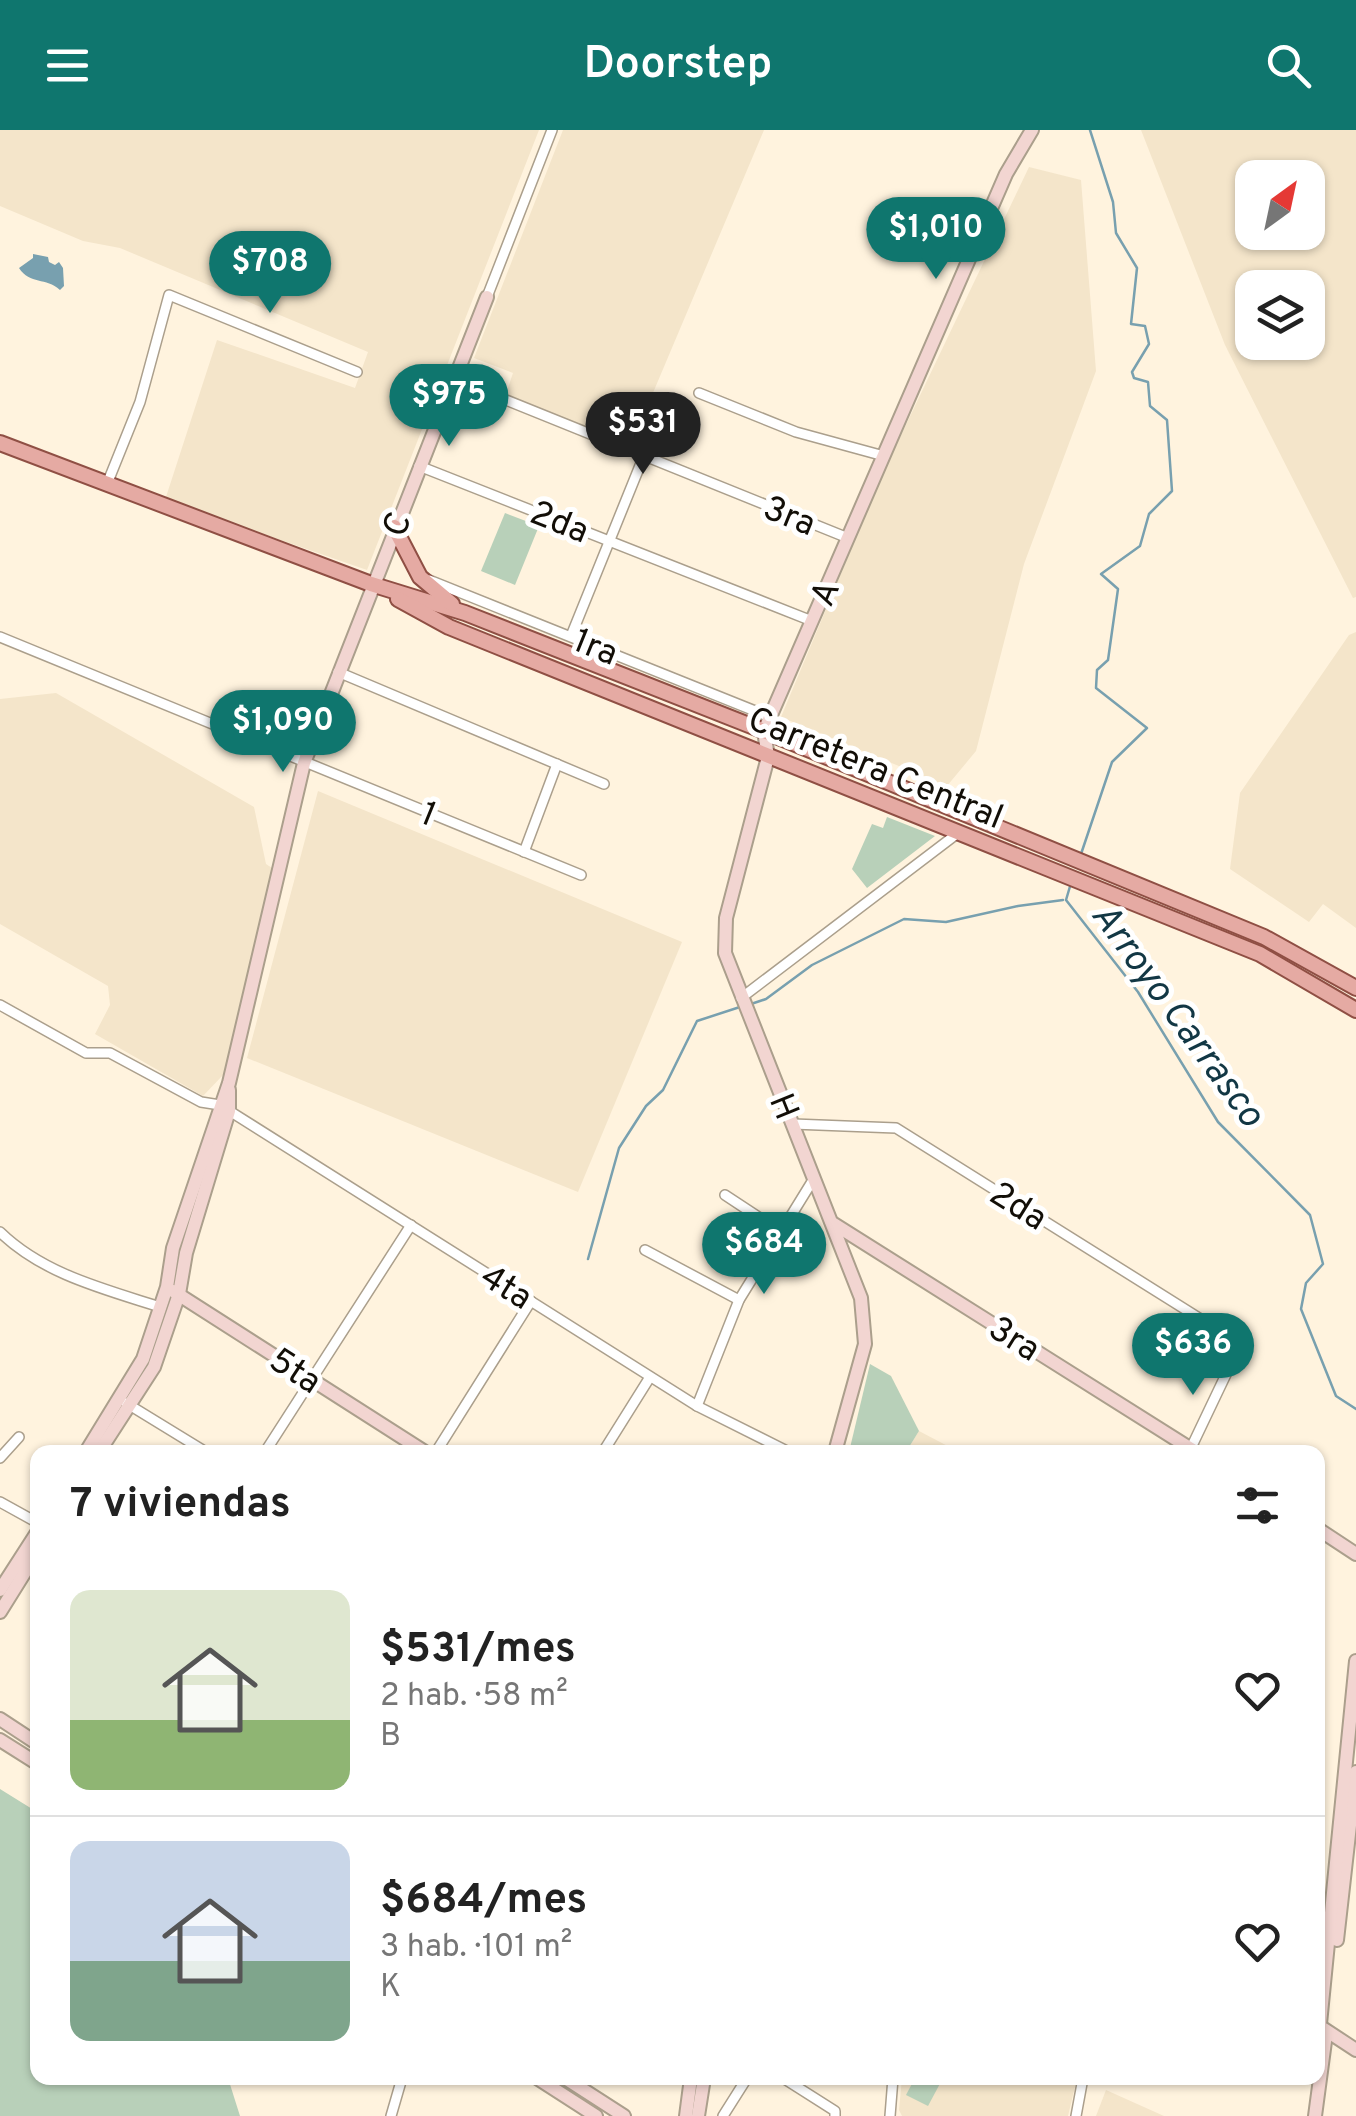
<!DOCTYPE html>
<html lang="es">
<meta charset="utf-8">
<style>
body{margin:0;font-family:Overpass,sans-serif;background:#f6f6f6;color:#222;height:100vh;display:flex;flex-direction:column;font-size:38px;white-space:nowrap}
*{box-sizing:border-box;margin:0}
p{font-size:32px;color:#767676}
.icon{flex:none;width:55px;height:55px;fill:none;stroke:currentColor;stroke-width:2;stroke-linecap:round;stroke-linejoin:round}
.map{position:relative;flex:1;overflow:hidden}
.sheet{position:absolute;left:30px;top:1315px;width:1295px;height:640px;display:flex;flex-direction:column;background:#fff;border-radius:20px;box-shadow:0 2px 8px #0004}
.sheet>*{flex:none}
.needle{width:65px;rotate:33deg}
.fabs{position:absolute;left:1235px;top:30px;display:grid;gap:20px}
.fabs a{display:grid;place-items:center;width:90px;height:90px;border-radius:20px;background:#fff;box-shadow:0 2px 8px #0004;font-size:50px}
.price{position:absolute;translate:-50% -85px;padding:0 22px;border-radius:35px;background:#0f766e;color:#fff;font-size:32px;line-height:65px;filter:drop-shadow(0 2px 5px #0008)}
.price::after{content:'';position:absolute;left:50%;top:60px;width:30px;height:22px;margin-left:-15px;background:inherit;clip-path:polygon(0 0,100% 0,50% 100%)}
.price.selected{background:#222;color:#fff}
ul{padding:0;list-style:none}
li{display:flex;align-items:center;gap:30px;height:250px;padding:0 40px}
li+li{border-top:2px solid #e0e0e0}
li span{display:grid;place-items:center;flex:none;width:280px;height:200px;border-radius:20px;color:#555}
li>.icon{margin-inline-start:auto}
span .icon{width:120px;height:120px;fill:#fffc;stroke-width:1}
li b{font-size:42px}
h2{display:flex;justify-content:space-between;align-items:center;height:120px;padding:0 40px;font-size:42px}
header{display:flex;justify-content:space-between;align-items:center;height:130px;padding:0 40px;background:#0f766e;color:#fff;font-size:45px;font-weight:600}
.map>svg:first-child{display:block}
.built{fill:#f4e5ca;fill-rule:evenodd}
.green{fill:#b8d0b9}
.water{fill:#78a0af}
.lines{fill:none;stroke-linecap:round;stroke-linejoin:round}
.stream{stroke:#78a0af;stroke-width:2.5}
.street-casing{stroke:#ab9f8c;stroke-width:12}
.secondary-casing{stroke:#ab9f8c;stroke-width:16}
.primary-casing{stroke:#8f4f44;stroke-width:18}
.street{stroke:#fff;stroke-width:9}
.secondary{stroke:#f2d5d1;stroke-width:12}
.primary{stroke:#e5aaa3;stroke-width:14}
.labels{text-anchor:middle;stroke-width:10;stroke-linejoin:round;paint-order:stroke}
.street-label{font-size:35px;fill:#120e07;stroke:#fff}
.water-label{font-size:38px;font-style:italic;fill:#123744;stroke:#fff}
</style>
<header><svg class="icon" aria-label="menu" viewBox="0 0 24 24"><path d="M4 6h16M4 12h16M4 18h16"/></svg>Doorstep<svg class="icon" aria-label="search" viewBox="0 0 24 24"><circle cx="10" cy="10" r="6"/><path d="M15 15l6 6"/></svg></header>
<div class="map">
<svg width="1356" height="1986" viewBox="0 0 1356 1986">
<rect width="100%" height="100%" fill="#fff3de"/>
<g class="built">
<path d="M0,0H539L367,440L165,370L217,210L355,258L368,222L120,118L83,111L0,76Z"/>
<path d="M563,0H764L647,277L613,286L603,305L506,264L513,243L474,228Z"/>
<path d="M1141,0H1356V467L1353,468L1225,215ZM1252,48H1308V102H1252ZM1252,158H1308V212H1252Z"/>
<path d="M1029,37L1081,50L1096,241L1024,434L976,621L947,656L781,587L882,345Z"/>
<path d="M1356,502V798L1323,774L1309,792L1230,739L1240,663L1349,505Z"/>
<path d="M56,563L254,677L266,734L272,738L224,944L203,966L95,904L110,875L108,856L0,794V569Z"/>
<path d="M318,661L682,812L578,1062L247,928Z"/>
<path d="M919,1301L959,1322H906Z"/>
<path d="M902,1948H1077L1068,1986H902L899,1980Z"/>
<path d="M1106,1960L1164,1986H1096Z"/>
</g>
<g class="green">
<path d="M505,383L539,396L515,455L481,441Z"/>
<path d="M887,687L935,706L867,758L852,739L872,694L883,698Z"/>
<path d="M870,1234L891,1246L919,1301L906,1322H849Z"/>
<path d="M0,1659L37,1682L38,1948H228L240,1986H0Z"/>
<path d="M915,1948H943L928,1976L906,1965Z"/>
</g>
<path class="water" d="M33,124L48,127L49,132L55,135L59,132L63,138L64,156L60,160C46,147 30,155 19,138L33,128Z"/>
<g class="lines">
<g class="stream">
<path d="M1080,727L1112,632L1147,598L1096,558L1097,540L1108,530L1118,459L1101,444L1140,416L1149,384L1172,361L1167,290L1150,276L1148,252L1134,248L1132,242L1149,214L1145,196L1131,194L1137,138L1116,103L1113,72L1090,0"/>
<path d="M1071,753L1066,770L1138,862L1218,992L1310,1085L1323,1134L1306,1153L1301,1179L1336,1266L1356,1279"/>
<path d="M751,874L766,869L812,835L904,789L946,792L1018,776L1063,770"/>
<path d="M588,1129L619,1018L646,976L663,960L697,891L743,876"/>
</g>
<g class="street-casing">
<g id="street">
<path d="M487,167L552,0"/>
<path d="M454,249L848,408"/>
<path d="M699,263L796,302L884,326"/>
<path d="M419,336L812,491"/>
<path d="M107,354L140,272L169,165L357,242"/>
<path d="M429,450L770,587"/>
<path d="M571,506L656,296"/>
<path d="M0,507L581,745"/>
<path d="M338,542L604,654"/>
<path d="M524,722L557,634"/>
<path d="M741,868L958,703"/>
<path d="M0,875L86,923H110L201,972L220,975L697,1276L789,1322"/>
<path d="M793,994L896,998L1199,1188L1225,1211L1230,1236L1190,1320"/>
<path d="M725,1065L781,1102"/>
<path d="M0,1102C43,1144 104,1159 160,1177"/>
<path d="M645,1120L739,1170"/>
<path d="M126,1273L206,1322"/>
<path d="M697,1276L739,1170L813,1050"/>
<path d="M265,1322L411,1095"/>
<path d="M436,1322L531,1171"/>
<path d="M603,1322L650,1247"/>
<path d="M0,1328L19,1307"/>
<path d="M0,1372L38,1393"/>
<path d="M783,1948L835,1981V1986"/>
<path d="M391,1986L402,1948"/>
<path d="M723,1986L747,1948"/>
<path d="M890,1986L893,1948"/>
<path d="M1076,1986L1083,1948"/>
</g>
</g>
<g class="secondary-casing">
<g id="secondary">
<path d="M834,1094L1196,1322"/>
<path d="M173,1161L425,1322"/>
<path d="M86,1322L143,1229L167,1157L173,1118L229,953L304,633L487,167"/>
<path d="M99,1322L154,1237L179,1164L186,1123L229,981V960"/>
<path d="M835,1322L865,1214L861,1168L725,823L726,788L768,627L764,601L1006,44L1032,0"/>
<path d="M1318,1399L1356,1424"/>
<path d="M0,1460L38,1401"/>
<path d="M0,1482L38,1421"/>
<path d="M0,1589L38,1614"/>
<path d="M0,1610L38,1634"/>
<path d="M1337,1810L1356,1642"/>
<path d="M1324,1899L1356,1920"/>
<path d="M1318,1914L1356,1531"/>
<path d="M537,1948L596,1986"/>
<path d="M565,1948L624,1986"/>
<path d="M686,1986L691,1948"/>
<path d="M698,1986L704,1948"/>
<path d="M1315,1986L1326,1904"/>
</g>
</g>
<g class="primary-casing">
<g id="primary">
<path d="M0,313L371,454L465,483L764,601L1264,807L1356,858"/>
<path d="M394,397L420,447L452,474"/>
<path d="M398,469L449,497L1260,824L1356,880"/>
</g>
</g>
<use href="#street" class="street"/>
<use href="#secondary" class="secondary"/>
<use href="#primary" class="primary"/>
</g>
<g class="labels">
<g class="street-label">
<text transform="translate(790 385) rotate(22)" y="12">3ra</text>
<text transform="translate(560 391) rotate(22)" y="12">2da</text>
<text transform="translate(396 394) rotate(-68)" y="12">C</text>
<text transform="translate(824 463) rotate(-67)" y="12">A</text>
<text transform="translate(596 516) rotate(22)" y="12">1ra</text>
<text transform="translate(876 637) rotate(22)" y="12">Carretera Central</text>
<text transform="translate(429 683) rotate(22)" y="12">1</text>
<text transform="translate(785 976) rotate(68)" y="12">H</text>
<text transform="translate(1019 1075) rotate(32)" y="12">2da</text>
<text transform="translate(507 1156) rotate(32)" y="12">4ta</text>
<text transform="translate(1015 1208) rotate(32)" y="12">3ra</text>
<text transform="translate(296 1240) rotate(33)" y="12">5ta</text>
</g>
<g class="water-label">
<text transform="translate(1179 884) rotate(54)" y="13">Arroyo Carrasco</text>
</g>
</g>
</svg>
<div class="fabs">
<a><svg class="needle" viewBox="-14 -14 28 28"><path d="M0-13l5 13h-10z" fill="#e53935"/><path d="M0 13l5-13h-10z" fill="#767676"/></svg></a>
<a><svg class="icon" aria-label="layers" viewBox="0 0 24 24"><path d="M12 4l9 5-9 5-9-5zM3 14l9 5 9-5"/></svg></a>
</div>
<b class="price" style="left:936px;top:152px">$1,010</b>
<b class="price" style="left:270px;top:186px">$708</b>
<b class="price" style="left:449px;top:319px">$975</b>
<b class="price selected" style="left:643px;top:347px">$531</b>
<b class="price" style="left:283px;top:645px">$1,090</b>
<b class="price" style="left:764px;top:1167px">$684</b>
<b class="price" style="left:1193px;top:1268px">$636</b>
<section class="sheet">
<h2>7 viviendas<svg class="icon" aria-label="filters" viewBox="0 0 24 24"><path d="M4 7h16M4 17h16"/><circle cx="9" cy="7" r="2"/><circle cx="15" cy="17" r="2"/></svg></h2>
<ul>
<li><span style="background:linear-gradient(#dfe7d0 65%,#8fb573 0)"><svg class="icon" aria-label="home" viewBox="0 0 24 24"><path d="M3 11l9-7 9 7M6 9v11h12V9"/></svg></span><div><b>$531/mes</b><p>2 hab. · 58 m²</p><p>B</p></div><svg class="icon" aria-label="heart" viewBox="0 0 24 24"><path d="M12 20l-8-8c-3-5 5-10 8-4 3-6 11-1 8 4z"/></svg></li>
<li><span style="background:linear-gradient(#c9d6e8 60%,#7fa58c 0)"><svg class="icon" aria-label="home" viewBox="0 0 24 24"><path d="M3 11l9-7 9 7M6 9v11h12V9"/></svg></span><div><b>$684/mes</b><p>3 hab. · 101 m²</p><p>K</p></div><svg class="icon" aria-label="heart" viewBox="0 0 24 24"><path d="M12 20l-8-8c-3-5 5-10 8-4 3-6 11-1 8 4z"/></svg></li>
</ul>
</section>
</div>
